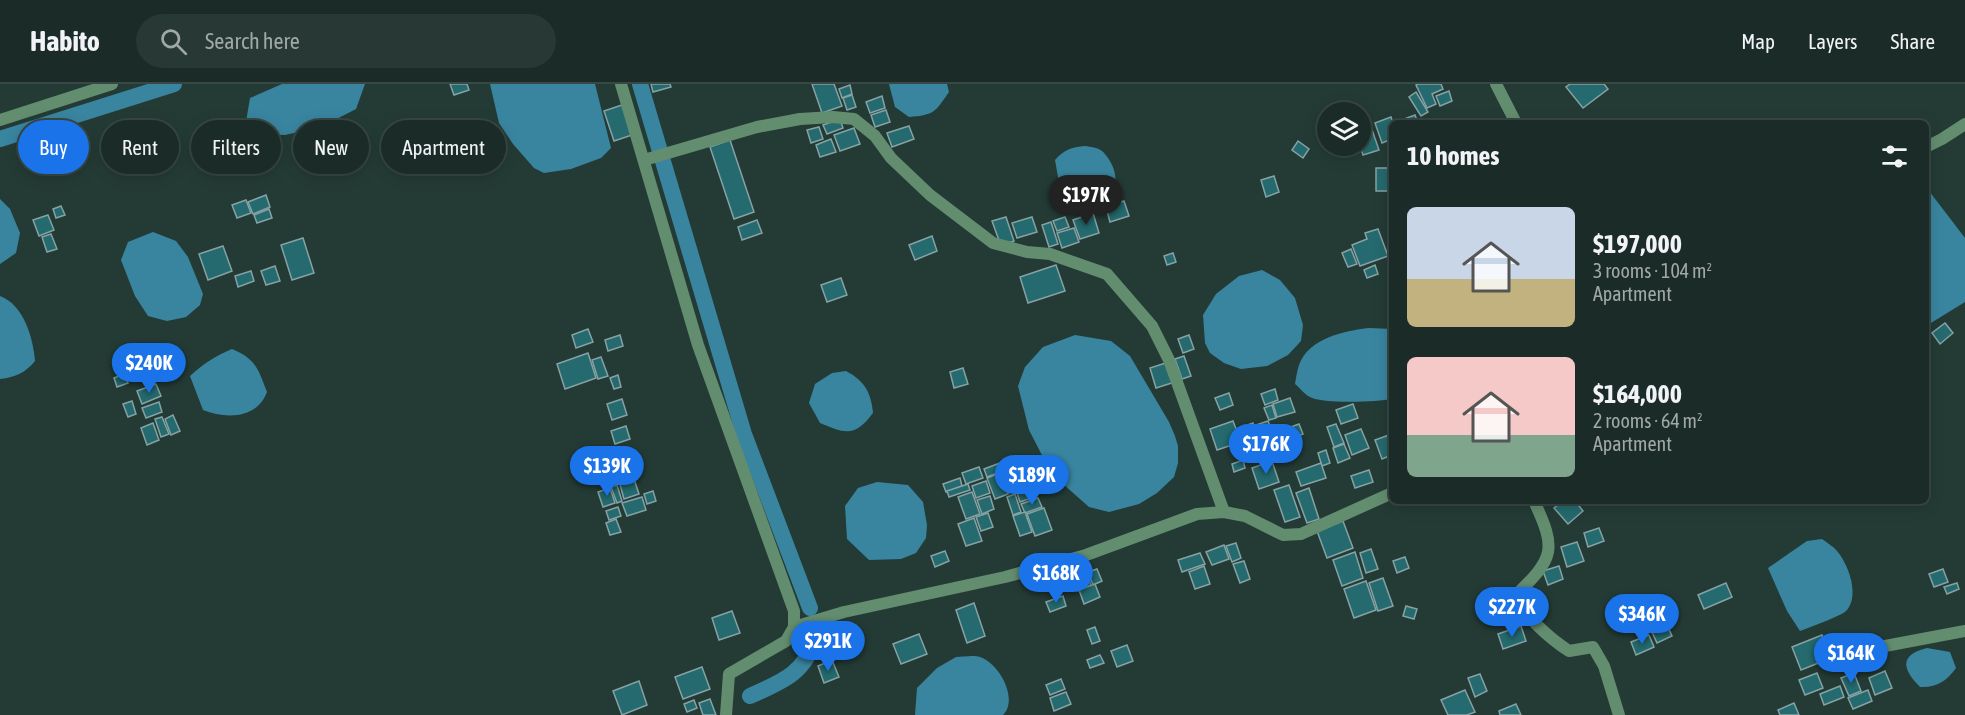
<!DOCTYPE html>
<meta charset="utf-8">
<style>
body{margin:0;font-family:"Asap Condensed",sans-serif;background:#283834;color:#f1f3f6;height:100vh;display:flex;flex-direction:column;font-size:22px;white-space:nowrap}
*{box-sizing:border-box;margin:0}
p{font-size:20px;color:#a0a7a8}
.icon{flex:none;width:33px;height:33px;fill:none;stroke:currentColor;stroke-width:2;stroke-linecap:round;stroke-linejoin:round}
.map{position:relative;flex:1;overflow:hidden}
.drawer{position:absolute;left:1389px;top:36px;width:540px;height:384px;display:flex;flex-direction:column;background:#1b2c28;border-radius:9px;box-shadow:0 3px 15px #0003,0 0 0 2px #394845}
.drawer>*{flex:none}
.top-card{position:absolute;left:18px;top:36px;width:570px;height:54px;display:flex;gap:12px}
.tools{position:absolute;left:1317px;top:18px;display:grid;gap:12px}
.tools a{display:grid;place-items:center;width:54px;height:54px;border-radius:50%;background:#1b2c28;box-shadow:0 3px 15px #0003,0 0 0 2px #394845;font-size:30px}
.price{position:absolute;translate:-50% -51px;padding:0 14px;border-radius:21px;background:#1a73e8;color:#fff;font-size:20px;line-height:39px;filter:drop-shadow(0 2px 3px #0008)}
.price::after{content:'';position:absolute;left:50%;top:36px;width:18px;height:14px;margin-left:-9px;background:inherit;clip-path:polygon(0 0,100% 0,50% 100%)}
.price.selected{background:#222;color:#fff}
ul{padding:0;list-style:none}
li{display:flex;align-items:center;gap:18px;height:150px;padding:0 18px}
li span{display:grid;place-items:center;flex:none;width:168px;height:120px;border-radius:9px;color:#555}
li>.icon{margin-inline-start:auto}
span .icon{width:72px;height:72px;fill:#fffc;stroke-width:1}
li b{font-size:26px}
h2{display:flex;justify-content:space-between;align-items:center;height:72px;padding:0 18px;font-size:26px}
.tag{padding:0 21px;border-radius:27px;background:#1b2c28;box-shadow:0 3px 15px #0003,0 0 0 2px #394845;font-size:21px;line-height:54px}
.tag.selected{background:#1a73e8;color:#fff}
header{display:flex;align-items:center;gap:36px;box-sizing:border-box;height:84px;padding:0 30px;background:#1b2c28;border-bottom:2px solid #394845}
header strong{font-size:28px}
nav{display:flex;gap:33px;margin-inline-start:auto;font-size:21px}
.search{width:420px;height:54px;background:#283834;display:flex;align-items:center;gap:15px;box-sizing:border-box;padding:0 21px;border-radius:33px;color:#a0a7a8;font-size:22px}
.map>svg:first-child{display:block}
.water{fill:#3985a0}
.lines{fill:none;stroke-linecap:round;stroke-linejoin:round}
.canal{stroke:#3985a0;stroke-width:16}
.building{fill:#246a6e;stroke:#86a2a4;stroke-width:1.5}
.street{stroke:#638d6f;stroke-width:12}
</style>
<header>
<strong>Habito</strong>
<div class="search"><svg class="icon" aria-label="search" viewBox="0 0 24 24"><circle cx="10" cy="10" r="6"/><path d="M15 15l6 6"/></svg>Search here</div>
<nav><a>Map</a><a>Layers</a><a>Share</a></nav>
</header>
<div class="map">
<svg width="1965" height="631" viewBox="0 0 1965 631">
<rect width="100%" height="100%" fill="#243b35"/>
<g class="water">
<path d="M282,0H365L356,25L321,43L285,51L255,50L246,38L250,14Z"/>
<path d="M490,0H595L611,64L601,74L571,85L544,89L534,84L513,60L499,39Z"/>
<path d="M889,0H947L949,8C935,28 935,31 909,33L895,23Z"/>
<path d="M1085,62C1091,63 1097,63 1102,67C1111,75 1120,93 1113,105C1104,121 1073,126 1063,108C1058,98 1057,86 1055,76C1064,66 1071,63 1085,62Z"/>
<path d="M1926,103L1965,154V218L1926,242Z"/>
<path d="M0,115L10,125L20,149L16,169L0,180Z"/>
<path d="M153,148L176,157L188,173L203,210L200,221L186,233L167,237L148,232L135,212L121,176L128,158Z"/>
<path d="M1262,186L1280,196L1295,214L1303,241L1301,257L1288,271L1267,282L1241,285L1224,279L1210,269L1205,259L1203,231L1216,210L1239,192Z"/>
<path d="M0,212C24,221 33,254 35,277C25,289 16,293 0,295Z"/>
<path d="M1369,244L1392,245V315C1377,318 1322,320 1310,313C1304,310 1300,304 1295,300C1296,294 1297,287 1299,281C1309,254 1344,247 1369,244Z"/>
<path d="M1075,251L1111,257L1130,272L1169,338L1175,352L1178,362V379L1174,393L1157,409L1139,420L1109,428L1089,423L1063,400L1046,379L1029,346L1018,302L1025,283L1043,263Z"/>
<path d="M232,265C256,275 258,285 267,308C257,335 226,335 203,326L190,292C203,280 215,272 232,265Z"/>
<path d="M846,287C865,297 871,309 873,329C855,353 846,350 820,339L809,319L815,300L832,289Z"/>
<path d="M877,398L908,401L923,418L927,441L926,454L916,469L901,475L869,476L847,455L845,422L858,404Z"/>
<path d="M1822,455C1827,459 1833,462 1837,467C1849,481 1860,512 1846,527C1843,531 1806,545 1800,547L1787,527L1768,484L1807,457Z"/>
<path d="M1927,564L1950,568L1956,584C1947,597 1936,604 1920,603C1903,586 1898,571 1927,564Z"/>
<path d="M956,573C963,573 973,571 980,573C999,579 1019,615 1003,631H915L917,604L937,584Z"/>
</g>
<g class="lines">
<g class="canal">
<path d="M640,0L744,350L810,524"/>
<path d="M0,55L174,0"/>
<path d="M750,612C781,598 805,590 815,554"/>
</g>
</g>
<g class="building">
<path d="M450,0H467L469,6L454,11Z"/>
<path d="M651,0H670L671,3L653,8Z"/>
<path d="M812,0H834L842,22L822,29Z"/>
<path d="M1418,0H1441L1443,5L1432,10L1436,20L1427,24L1416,1Z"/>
<path d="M1570,0H1604L1608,5L1583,24L1566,3Z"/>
<path d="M850,1L852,10L842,14L839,5Z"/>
<path d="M1449,7L1452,17L1440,22L1436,12Z"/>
<path d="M1416,8L1428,28L1421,32L1409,13Z"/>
<path d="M852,11L856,23L847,26L843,14Z"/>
<path d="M882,12L885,24L870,29L866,18Z"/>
<path d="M622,21L632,51L614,57L604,27Z"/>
<path d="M886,26L890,38L875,43L871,31Z"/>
<path d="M1415,31L1418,39H1397L1396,38Z"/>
<path d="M1391,33L1393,39L1392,55L1382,59L1375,39Z"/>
<path d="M840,35L843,44L827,50L823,41Z"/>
<path d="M1370,40L1379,66L1363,71L1360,62V43Z"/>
<path d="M909,42L914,55L892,63L887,49Z"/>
<path d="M819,43L823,55L811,59L807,46Z"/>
<path d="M854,44L860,60L840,67L834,51Z"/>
<path d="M831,55L836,68L820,73L816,61Z"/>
<path d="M730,56L754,128L734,135L710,63Z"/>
<path d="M1298,57L1309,65L1303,74L1292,66Z"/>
<rect x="1376" y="84" width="16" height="23"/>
<path d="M1274,92L1279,108L1266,113L1261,96Z"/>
<path d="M1119,109L1121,116L1109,120L1107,113Z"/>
<path d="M266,111L270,123L253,130L248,118Z"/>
<path d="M246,116L251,129L237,134L232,121Z"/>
<path d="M1124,117L1129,132L1110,138L1106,123Z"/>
<path d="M61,122L65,131L56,134L53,125Z"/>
<path d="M269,125L272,134L257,139L254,131Z"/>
<path d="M1093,129L1099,149L1080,155L1073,136Z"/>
<path d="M48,131L54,146L39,152L33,136Z"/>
<path d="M1006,133L1014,157L1001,162L992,137Z"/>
<path d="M1032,133L1037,148L1017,154L1012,139Z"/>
<path d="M1065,133L1069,143L1057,147L1053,137Z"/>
<path d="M757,136L762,149L742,156L738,143Z"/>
<path d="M1051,138L1058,160L1049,163L1042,141Z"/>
<path d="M1074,144L1079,158L1062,164L1057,149Z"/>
<path d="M1378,145L1388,172L1360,182L1352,161L1367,155L1365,149Z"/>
<path d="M51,150L57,165L47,168L42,153Z"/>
<path d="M932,152L937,167L915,176L909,161Z"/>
<path d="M303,154L314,189L292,196L281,161Z"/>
<path d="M223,162L232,187L208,196L199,170Z"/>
<path d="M1351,165L1357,180L1348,183L1342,169Z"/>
<path d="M1173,169L1176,178L1167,181L1164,172Z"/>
<path d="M1056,181L1065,207L1028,219L1020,193Z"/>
<path d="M1375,181L1378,190L1367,194L1364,186Z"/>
<path d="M275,182L280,197L266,201L261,187Z"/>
<path d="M251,187L254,197L238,203L235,192Z"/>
<path d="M841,194L847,211L827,218L821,201Z"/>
<path d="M1945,239L1953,249L1940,260L1932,249Z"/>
<path d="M588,245L593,258L576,264L572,251Z"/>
<path d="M620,251L623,262L608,267L605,256Z"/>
<path d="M1189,251L1194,265L1183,269L1178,255Z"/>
<path d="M588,269L596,294L565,305L557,280Z"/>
<path d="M1184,272L1191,292L1182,295L1175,275Z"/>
<path d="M601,273L608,292L598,295L592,276Z"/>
<path d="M153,277L158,292L146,296L141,282Z"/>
<path d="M1172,277L1178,297L1156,304L1150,284Z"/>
<path d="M963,284L968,300L954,304L950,288Z"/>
<path d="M124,290L128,299L117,303L114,294Z"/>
<path d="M618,291L621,303L614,305L610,294Z"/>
<path d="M156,300L161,312L142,320L137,307Z"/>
<path d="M1275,305L1278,316L1265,321L1261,310Z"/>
<path d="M1229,309L1233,321L1220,326L1215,314Z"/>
<path d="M1290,314L1295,328L1277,333L1273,320Z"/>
<path d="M622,315L627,331L612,336L607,320Z"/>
<path d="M132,317L136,330L128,333L123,320Z"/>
<path d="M159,318L162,328L146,334L142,324Z"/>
<path d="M1353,320L1358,334L1341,340L1336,326Z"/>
<path d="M1272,321L1276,334L1269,336L1264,324Z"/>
<path d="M173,331L180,347L171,351L165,335Z"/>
<path d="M162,333L169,350L161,353L155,335Z"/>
<path d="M1233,337L1241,358L1217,366L1210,345Z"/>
<path d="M1268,337L1271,344L1259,349L1256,341Z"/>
<path d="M153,339L159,356L147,361L141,344Z"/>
<path d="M1253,339L1257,352L1243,356L1239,344Z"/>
<path d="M1299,340L1303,350L1292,354L1288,344Z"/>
<path d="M1336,340L1344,359L1334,363L1327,343Z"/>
<path d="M626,342L630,355L615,360L611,347Z"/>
<path d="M1361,345L1369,364L1352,371L1345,351Z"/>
<path d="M1389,351L1392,358V371L1382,375L1375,356Z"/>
<path d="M1344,360L1350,374L1338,379L1333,364Z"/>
<path d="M1326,366L1330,379L1322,382L1318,369Z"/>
<path d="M1243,376L1245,384L1234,388L1232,380Z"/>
<path d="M1272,377L1279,398L1259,405L1252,384Z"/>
<path d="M1024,378L1032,400L1018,404L1011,383Z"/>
<path d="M1041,378L1048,397L1037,401L1031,382Z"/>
<path d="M1000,379L1003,387L987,393L984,385Z"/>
<path d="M1321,379L1326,394L1301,402L1296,388Z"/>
<path d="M979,383L983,394L966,400L962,389Z"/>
<path d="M1010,385L1018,406L1008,409L1001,388Z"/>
<path d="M1369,386L1373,398L1355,404L1351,392Z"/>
<path d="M1000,389L1008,410L995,415L987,394Z"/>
<path d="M633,392L639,410L624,415L619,397Z"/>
<path d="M960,394L962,402L946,408L943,400Z"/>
<path d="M986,397L990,409L976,414L972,402Z"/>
<path d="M968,400L970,406L949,413L947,407Z"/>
<path d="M617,401L622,417L617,419L611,403Z"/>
<path d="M1289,401L1300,433L1285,438L1274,406Z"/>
<path d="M610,404L615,419L603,423L598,408Z"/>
<path d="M1031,404L1034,413L1020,418L1017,409Z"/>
<path d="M1309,404L1319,435L1307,439L1296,409Z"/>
<path d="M653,407L656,417L647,420L644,410Z"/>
<path d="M972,408L980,430L966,435L958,413Z"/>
<path d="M1015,410L1021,428L1013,431L1007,413Z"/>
<path d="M990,412L994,425L982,430L977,416Z"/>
<path d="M642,413L646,426L627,432L622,419Z"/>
<path d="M1038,414L1042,423L1025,429L1021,420Z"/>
<path d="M1563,417H1575L1583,427L1568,440L1554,424Z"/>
<path d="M618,423L621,432L609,436L606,427Z"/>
<path d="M1044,424L1052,446L1035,452L1027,430Z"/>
<path d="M1025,428L1032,448L1020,452L1013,432Z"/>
<path d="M988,429L993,443L981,447L976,433Z"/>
<path d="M974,434L982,457L966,462L958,440Z"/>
<path d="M616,435L621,448L610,451L606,439Z"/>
<path d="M1343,437L1353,464L1327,474L1317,447Z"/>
<path d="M1599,444L1604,457L1588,463L1584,449Z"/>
<path d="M1577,458L1584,477L1567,483L1561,463Z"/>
<path d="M1236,459L1241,474L1232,478L1226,462Z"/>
<path d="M1224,461L1229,475L1212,481L1206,468Z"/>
<path d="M1371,465L1378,485L1366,489L1360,469Z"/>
<path d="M945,467L949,477L935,483L931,472Z"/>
<path d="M1355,468L1363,494L1342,502L1333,476Z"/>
<path d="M1200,469L1205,480L1182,488L1178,476Z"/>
<path d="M1405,473L1409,484L1397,489L1393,477Z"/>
<path d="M1244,477L1250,495L1240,499L1233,480Z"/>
<path d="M1204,482L1210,500L1195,505L1189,488Z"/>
<path d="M1559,482L1563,495L1548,501L1543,487Z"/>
<path d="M1097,485L1102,497L1093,501L1088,488Z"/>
<path d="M1943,485L1948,498L1934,503L1929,490Z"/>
<path d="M1087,492L1091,501L1077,507L1073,498Z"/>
<path d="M1383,494L1393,522L1378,527L1369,499Z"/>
<path d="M1366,497L1376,526L1354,534L1344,505Z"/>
<path d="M1726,499L1732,513L1704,525L1698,511Z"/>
<path d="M1957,499L1959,505L1947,510L1944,503Z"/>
<path d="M1095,500L1100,513L1084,520L1079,506Z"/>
<path d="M1063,512L1066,522L1050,528L1046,518Z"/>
<path d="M974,519L985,552L967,559L956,526Z"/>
<path d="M1406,522L1417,525L1414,535L1403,532Z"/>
<path d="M732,527L740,549L719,556L712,534Z"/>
<path d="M1666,539L1672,552L1657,559L1651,546Z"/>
<path d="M1521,542L1526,557L1503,565L1498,550Z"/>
<path d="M1095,543L1100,557L1092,560L1087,546Z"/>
<path d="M919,550L927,570L901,580L893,560Z"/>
<path d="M1649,551L1654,563L1636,571L1631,558Z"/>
<path d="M1822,551L1831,574L1801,586L1792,563Z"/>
<path d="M1127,561L1133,577L1117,583L1111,567Z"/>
<path d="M1100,571L1104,579L1090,584L1087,576Z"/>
<path d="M832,576L839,593L824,599L818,582Z"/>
<path d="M702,583L710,605L683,615L675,593Z"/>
<path d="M1885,587L1892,604L1875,611L1869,594Z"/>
<path d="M1817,589L1823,604L1805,611L1799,596Z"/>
<path d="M1854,589L1861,607L1849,612L1841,594Z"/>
<path d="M1480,590L1487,607L1475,613L1468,594Z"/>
<path d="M1061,595L1065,605L1050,611L1046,601Z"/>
<path d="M639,597L647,621L622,631L613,607Z"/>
<path d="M1840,602L1844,613L1824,621L1820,610Z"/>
<path d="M1465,606L1475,628L1467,631H1448L1441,616Z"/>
<path d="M1868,606L1872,617L1853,625L1848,614Z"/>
<path d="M1066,608L1071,620L1054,627L1050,614Z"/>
<path d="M710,615L716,631H703L699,619Z"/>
<path d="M694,616L697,624L687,628L684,620Z"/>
<path d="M1794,619L1799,631H1780L1778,626Z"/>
<path d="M1516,620L1521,631H1500L1499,627Z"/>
</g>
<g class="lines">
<g class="street">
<path d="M621,0L698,261L794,527V543L786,557L729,590L726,631"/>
<path d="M1496,0L1516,39"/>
<path d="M0,36L112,0"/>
<path d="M1926,63L1942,55L1965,40"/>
<path d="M644,76L757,43L800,35L833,33L854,35L875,52L891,74L930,111L993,159L1027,168L1050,170L1107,190L1152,242L1169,276L1224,428"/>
<path d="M1534,417C1557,466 1554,474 1516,511C1522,531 1552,556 1569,567L1593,563L1604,582L1619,631"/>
<path d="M794,543L844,528L1005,493L1086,471L1197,430L1224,428L1245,432L1283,451L1301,450L1392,409"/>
<path d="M1864,566L1965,547"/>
</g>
</g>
</svg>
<div class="tools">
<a><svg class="icon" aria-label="layers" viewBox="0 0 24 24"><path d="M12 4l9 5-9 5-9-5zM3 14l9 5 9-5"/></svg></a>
</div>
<b class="price selected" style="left:1086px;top:142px">$197K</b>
<b class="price" style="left:149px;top:310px">$240K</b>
<b class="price" style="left:1266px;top:391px">$176K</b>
<b class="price" style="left:607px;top:413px">$139K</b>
<b class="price" style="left:1032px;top:422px">$189K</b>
<b class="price" style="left:1056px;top:520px">$168K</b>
<b class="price" style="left:1512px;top:554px">$227K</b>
<b class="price" style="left:1642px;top:561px">$346K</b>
<b class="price" style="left:828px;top:588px">$291K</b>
<b class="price" style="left:1851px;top:600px">$164K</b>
<div class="top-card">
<a class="tag selected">Buy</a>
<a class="tag">Rent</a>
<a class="tag">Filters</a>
<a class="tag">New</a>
<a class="tag">Apartment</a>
</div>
<section class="drawer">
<h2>10 homes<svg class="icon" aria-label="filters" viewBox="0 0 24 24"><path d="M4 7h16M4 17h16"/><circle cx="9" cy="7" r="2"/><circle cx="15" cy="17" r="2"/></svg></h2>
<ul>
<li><span style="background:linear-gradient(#c9d6e8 60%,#c2b280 0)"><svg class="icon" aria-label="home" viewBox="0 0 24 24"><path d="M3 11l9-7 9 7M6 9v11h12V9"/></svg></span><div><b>$197,000</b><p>3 rooms · 104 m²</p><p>Apartment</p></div></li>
<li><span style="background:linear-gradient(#f6c9c9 65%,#7fa58c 0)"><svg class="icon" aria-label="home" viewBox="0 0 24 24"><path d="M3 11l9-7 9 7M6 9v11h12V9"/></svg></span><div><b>$164,000</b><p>2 rooms · 64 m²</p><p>Apartment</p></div></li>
</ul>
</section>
</div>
